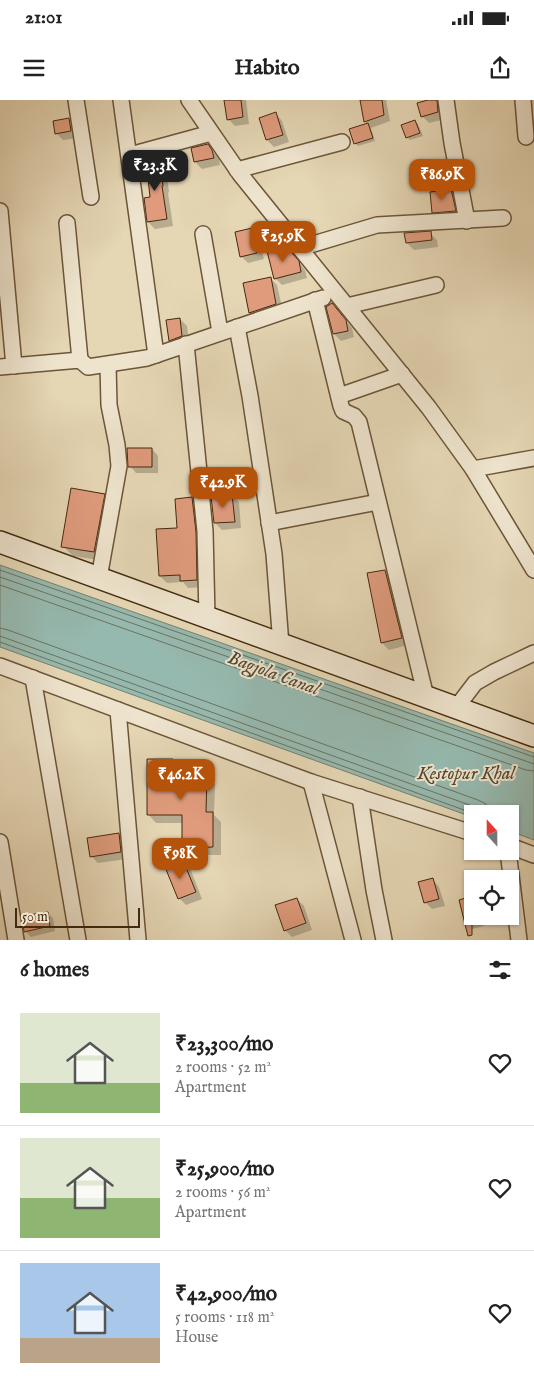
<!DOCTYPE html>
<meta charset="utf-8">
<style>
body{margin:0;font-family:"IM FELL English",serif;background:#f6f6f6;color:#222;height:100vh;display:flex;flex-direction:column;font-size:19px;white-space:nowrap}
*{box-sizing:border-box;margin:0}
p{font-size:16px;color:#767676}
.icon{flex:none;width:28px;height:28px;fill:none;stroke:currentColor;stroke-width:2;stroke-linecap:round;stroke-linejoin:round}
.map{position:relative;height:840px;overflow:hidden}
.panel{display:flex;flex-direction:column;background:#fff;flex:1}
.panel>*{flex:none}
.needle{width:32px;rotate:339deg}
.controls{position:absolute;left:464px;top:705px;display:grid;gap:10px}
.controls a{display:grid;place-items:center;width:55px;height:55px;border-radius:0px;background:#fff;box-shadow:0 1px 4px #0004;font-size:25px}
.scale{position:absolute;left:15px;bottom:12px;width:125px;box-sizing:border-box;padding-left:5px;border:2px solid #442a0f;border-top:0;font-size:14px;line-height:18px;white-space:nowrap;color:#442a0f;-webkit-text-stroke:4px #eee4ce;paint-order:stroke}
.price{position:absolute;translate:-50% -42px;padding:0 11px;border-radius:10px;background:#b45309;color:#fff;font-size:16px;line-height:32px;filter:drop-shadow(0 1px 2px #0008)}
.price::after{content:'';position:absolute;left:50%;top:30px;width:15px;height:11px;margin-left:-8px;background:inherit;clip-path:polygon(0 0,100% 0,50% 100%)}
.price.active{background:#222;color:#fff}
ul{padding:0;list-style:none}
li{display:flex;align-items:center;gap:15px;height:125px;padding:0 20px}
li+li{border-top:1px solid #e0e0e0}
li span{display:grid;place-items:center;flex:none;width:140px;height:100px;border-radius:0px;color:#555}
li>.icon{margin-inline-start:auto}
span .icon{width:60px;height:60px;fill:#fffc;stroke-width:1}
li b{font-size:21px}
h2{display:flex;justify-content:space-between;align-items:center;height:60px;padding:0 20px;font-size:21px}
.status{display:flex;justify-content:space-between;align-items:center;height:35px;padding:0 25px;background:#fff;direction:ltr}
.status svg{height:14px;fill:currentColor}
header{display:flex;justify-content:space-between;align-items:center;height:65px;padding:0 20px;background:#fff;font-size:22px;font-weight:700}
.map>svg:first-child{display:block}
.water{fill:#96b9af;stroke:#75806f}
.shadow{fill:#0003}
.lines{fill:none;stroke-linecap:round;stroke-linejoin:round}
.shore{stroke:#6d725f;stroke-width:1}
.building{fill:#df9b7c;stroke:#442a0f}
.street-casing{stroke:#6c5538;stroke-width:18}
.secondary-casing{stroke:#442a0f;stroke-width:24}
.street{stroke:#eee4ce;stroke-width:15}
.secondary{stroke:#eee4ce;stroke-width:21}
.labels{text-anchor:middle;stroke-width:4;stroke-linejoin:round;paint-order:stroke}
.water-label{font-size:19px;font-style:italic;fill:#54472f;stroke:#eee4ce}
</style>
<div class="status"><b>21:01</b><svg viewBox="0 0 49 12"><path d="M0 12V9h3v3zM5 12V6h3v6zM10 12V3h3v9zM15 12V0h3v12zM26 1h20v11H26zM47 4h2v5h-2z"/></svg></div>
<header><svg class="icon" aria-label="menu" viewBox="0 0 24 24"><path d="M4 6h16M4 12h16M4 18h16"/></svg>Habito<svg class="icon" aria-label="share" viewBox="0 0 24 24"><path d="M12 15V3M7 8l5-5 5 5M5 13v7h14v-7"/></svg></header>
<div class="map">
<svg width="534" height="840" viewBox="0 0 534 840">
<rect width="100%" height="100%" fill="#e5d6b4"/>
<filter id="stains"><feTurbulence type="fractalNoise" baseFrequency=".004" numOctaves="4"/><feColorMatrix values="0 0 0 0 .2 0 0 0 0 .09 0 0 0 0 .02 0 0 0 .5 -.17"/></filter>
<radialGradient id="worn" r=".72"><stop offset=".6" stop-color="#630" stop-opacity="0"/><stop offset="1" stop-color="#630" stop-opacity=".3"/></radialGradient>
<path class="water" d="M0,465L534,653V740L510,731V714H472V717L0,547Z"/>
<g class="shadow">
<path d="M226,0H246L249,24L235,26L228,19Z"/>
<path d="M361,0H386L390,21L371,28L375,41L358,46L355,43L368,24L365,21Z"/>
<path d="M433,0H438L444,6L445,19L429,23L422,16Z"/>
<path d="M276,14L282,21L289,42L274,47L267,40L260,19Z"/>
<path d="M69,20L76,26L78,38L63,40L56,33Z"/>
<path d="M415,21L418,24L423,36L410,40L407,37Z"/>
<path d="M207,45L219,58L220,65L202,69L195,62Z"/>
<path d="M159,60L166,67L169,92L168,93L173,126L155,129L148,122L145,99L152,98Z"/>
<path d="M451,91L458,98L462,118L440,119L433,112Z"/>
<path d="M251,130L258,136L264,159L248,163L241,156Z"/>
<path d="M430,133L437,140L438,147L414,150L407,143Z"/>
<path d="M293,154L305,170L307,178L282,185L275,178Z"/>
<path d="M270,178L277,185L283,211L257,220L250,213L244,184Z"/>
<path d="M339,212L352,228L354,237L341,241L334,234Z"/>
<path d="M180,219L187,226L189,242L177,247L170,240Z"/>
<path d="M152,349L158,356V373H136L130,366Z"/>
<path d="M104,395L114,405L104,461L73,456L63,446Z"/>
<path d="M232,395L239,402L241,428L222,430L215,423Z"/>
<path d="M192,399L199,406L203,487L188,488L183,482L167,483L160,476Z"/>
<path d="M385,471L392,478L408,545L389,550L382,543Z"/>
<path d="M172,660L181,669V675L206,676L215,684L214,715L221,722V755H192L183,747V723H156L148,714Z"/>
<path d="M119,735L126,742L127,759L98,763L91,756Z"/>
<path d="M183,761L190,768L202,799L186,805L179,798Z"/>
<path d="M433,780L439,787L445,806L432,809L425,802Z"/>
<path d="M472,797V816H509L483,823L484,826L472,829L465,822L460,801Z"/>
<path d="M297,799L304,806L312,830L292,837L285,830Z"/>
<path d="M48,813L53,818L55,831L31,837L25,831Z"/>
</g>
<g class="lines">
<g class="shore">
<path d="M0,470L534,657"/>
<path d="M0,477L534,664"/>
<path d="M0,485L526,670L534,671"/>
<path d="M0,528L8,530L478,700L486,704L491,714"/>
<path d="M0,536L475,707L483,714"/>
<path d="M0,542L475,714"/>
</g>
</g>
<g class="building">
<path d="M224,0H241L243,17L227,20Z"/>
<path d="M360,0H382L384,15L364,22Z"/>
<path d="M428,0H437L438,12L421,17L417,3Z"/>
<path d="M276,12L283,35L266,40L259,18Z"/>
<path d="M69,18L71,31L55,34L53,21Z"/>
<path d="M415,20L420,33L406,38L401,25Z"/>
<path d="M368,23L373,38L354,44L349,29Z"/>
<path d="M208,44L212,50L214,58L194,62L191,48Z"/>
<path d="M156,58H160L163,86H162L167,119L147,122L144,98L150,97L146,60Z"/>
<path d="M451,89L456,111L432,113L430,92Z"/>
<path d="M252,128L257,153L240,157L235,132Z"/>
<path d="M431,131L432,140L406,143L404,133Z"/>
<path d="M286,146L299,161L301,172L274,179L267,151Z"/>
<path d="M271,177L276,204L249,213L243,183Z"/>
<path d="M332,203L346,220L348,231L333,234L326,207Z"/>
<path d="M180,218L182,236L169,241L166,220Z"/>
<path d="M127,348H152V367H128Z"/>
<path d="M71,388L105,394L94,452L61,447Z"/>
<path d="M232,394L235,422L214,423L211,396Z"/>
<path d="M192,397L196,432L197,480L180,481V475L159,476L156,429L177,428L175,399Z"/>
<path d="M385,470L402,538L381,543L367,473Z"/>
<path d="M147,659H173V674L207,675L206,712H213V747L182,748V715H147Z"/>
<path d="M119,733L121,752L90,757L87,738Z"/>
<path d="M183,760L196,792L178,799L165,767Z"/>
<path d="M433,778L439,799L424,803L418,782Z"/>
<path d="M472,796V835L468,836L459,800Z"/>
<path d="M297,798L306,823L284,831L275,805Z"/>
<path d="M48,812L50,826L24,832L22,816Z"/>
</g>
<g class="lines">
<g class="street-casing">
<g id="street">
<path d="M76,0L91,97"/>
<path d="M121,0L156,255"/>
<path d="M189,0L240,74L429,308L473,369L534,470"/>
<path d="M446,0L452,43L467,121"/>
<path d="M523,0L526,37"/>
<path d="M130,55L211,33"/>
<path d="M237,70L342,42"/>
<path d="M0,111L14,266"/>
<path d="M67,123L80,260"/>
<path d="M203,134L220,232"/>
<path d="M300,148L377,125L503,118"/>
<path d="M315,200L341,306L343,311L354,316L359,322L426,597"/>
<path d="M347,206L436,185"/>
<path d="M237,227L250,296L274,454L281,545"/>
<path d="M186,244L205,431L207,518"/>
<path d="M0,267L80,260L88,267L147,258L323,198"/>
<path d="M339,296L402,274"/>
<path d="M473,369L534,358"/>
<path d="M269,423L378,402"/>
<path d="M99,478L119,366L117,345L109,305L108,265"/>
<path d="M0,566L311,682L472,733"/>
<path d="M33,578L78,840"/>
<path d="M456,608L475,583L494,572L534,553"/>
<path d="M118,610L138,840"/>
<path d="M311,682L353,840"/>
<path d="M360,697L374,790L384,840"/>
<path d="M0,742L16,840"/>
<path d="M510,746L534,755"/>
<path d="M508,751L519,840"/>
</g>
</g>
<g class="secondary-casing">
<path id="secondary" d="M0,442L534,636"/>
</g>
<use href="#street" class="street"/>
<use href="#secondary" class="secondary"/>
</g>
<g class="labels">
<g class="water-label">
<text transform="translate(274 572) rotate(20)" y="7">Bagjola Canal</text>
<text x="466" y="679">Kestopur Khal</text>
</g>
</g>
<rect width="100%" height="100%" filter="url(#stains)"/>
<rect width="100%" height="100%" fill="url(#worn)"/>
</svg>
<div class="controls">
<a><svg class="needle" viewBox="-14 -14 28 28"><path d="M0-13l5 13h-10z" fill="#e53935"/><path d="M0 13l5-13h-10z" fill="#767676"/></svg></a>
<a><svg class="icon" aria-label="locate" viewBox="0 0 24 24"><circle cx="12" cy="12" r="6"/><path d="M12 2v4M12 18v4M2 12h4M18 12h4"/></svg></a>
</div>
<div class="scale">50 m</div>
<b class="price active" style="left:155px;top:92px">₹23.3K</b>
<b class="price" style="left:442px;top:101px">₹86.9K</b>
<b class="price" style="left:283px;top:163px">₹25.9K</b>
<b class="price" style="left:223px;top:409px">₹42.9K</b>
<b class="price" style="left:181px;top:701px">₹46.2K</b>
<b class="price" style="left:180px;top:780px">₹98K</b>
</div>
<section class="panel">
<h2>6 homes<svg class="icon" aria-label="filters" viewBox="0 0 24 24"><path d="M4 7h16M4 17h16"/><circle cx="9" cy="7" r="2"/><circle cx="15" cy="17" r="2"/></svg></h2>
<ul>
<li><span style="background:linear-gradient(#dfe7d0 70%,#8fb573 0)"><svg class="icon" aria-label="home" viewBox="0 0 24 24"><path d="M3 11l9-7 9 7M6 9v11h12V9"/></svg></span><div><b>₹23,300/mo</b><p>2 rooms · 52 m²</p><p>Apartment</p></div><svg class="icon" aria-label="heart" viewBox="0 0 24 24"><path d="M12 20l-8-8c-3-5 5-10 8-4 3-6 11-1 8 4z"/></svg></li>
<li><span style="background:linear-gradient(#dfe7d0 60%,#8fb573 0)"><svg class="icon" aria-label="home" viewBox="0 0 24 24"><path d="M3 11l9-7 9 7M6 9v11h12V9"/></svg></span><div><b>₹25,900/mo</b><p>2 rooms · 56 m²</p><p>Apartment</p></div><svg class="icon" aria-label="heart" viewBox="0 0 24 24"><path d="M12 20l-8-8c-3-5 5-10 8-4 3-6 11-1 8 4z"/></svg></li>
<li><span style="background:linear-gradient(#a9c7e8 75%,#b9a48a 0)"><svg class="icon" aria-label="home" viewBox="0 0 24 24"><path d="M3 11l9-7 9 7M6 9v11h12V9"/></svg></span><div><b>₹42,900/mo</b><p>5 rooms · 118 m²</p><p>House</p></div><svg class="icon" aria-label="heart" viewBox="0 0 24 24"><path d="M12 20l-8-8c-3-5 5-10 8-4 3-6 11-1 8 4z"/></svg></li>
</ul>
</section>
